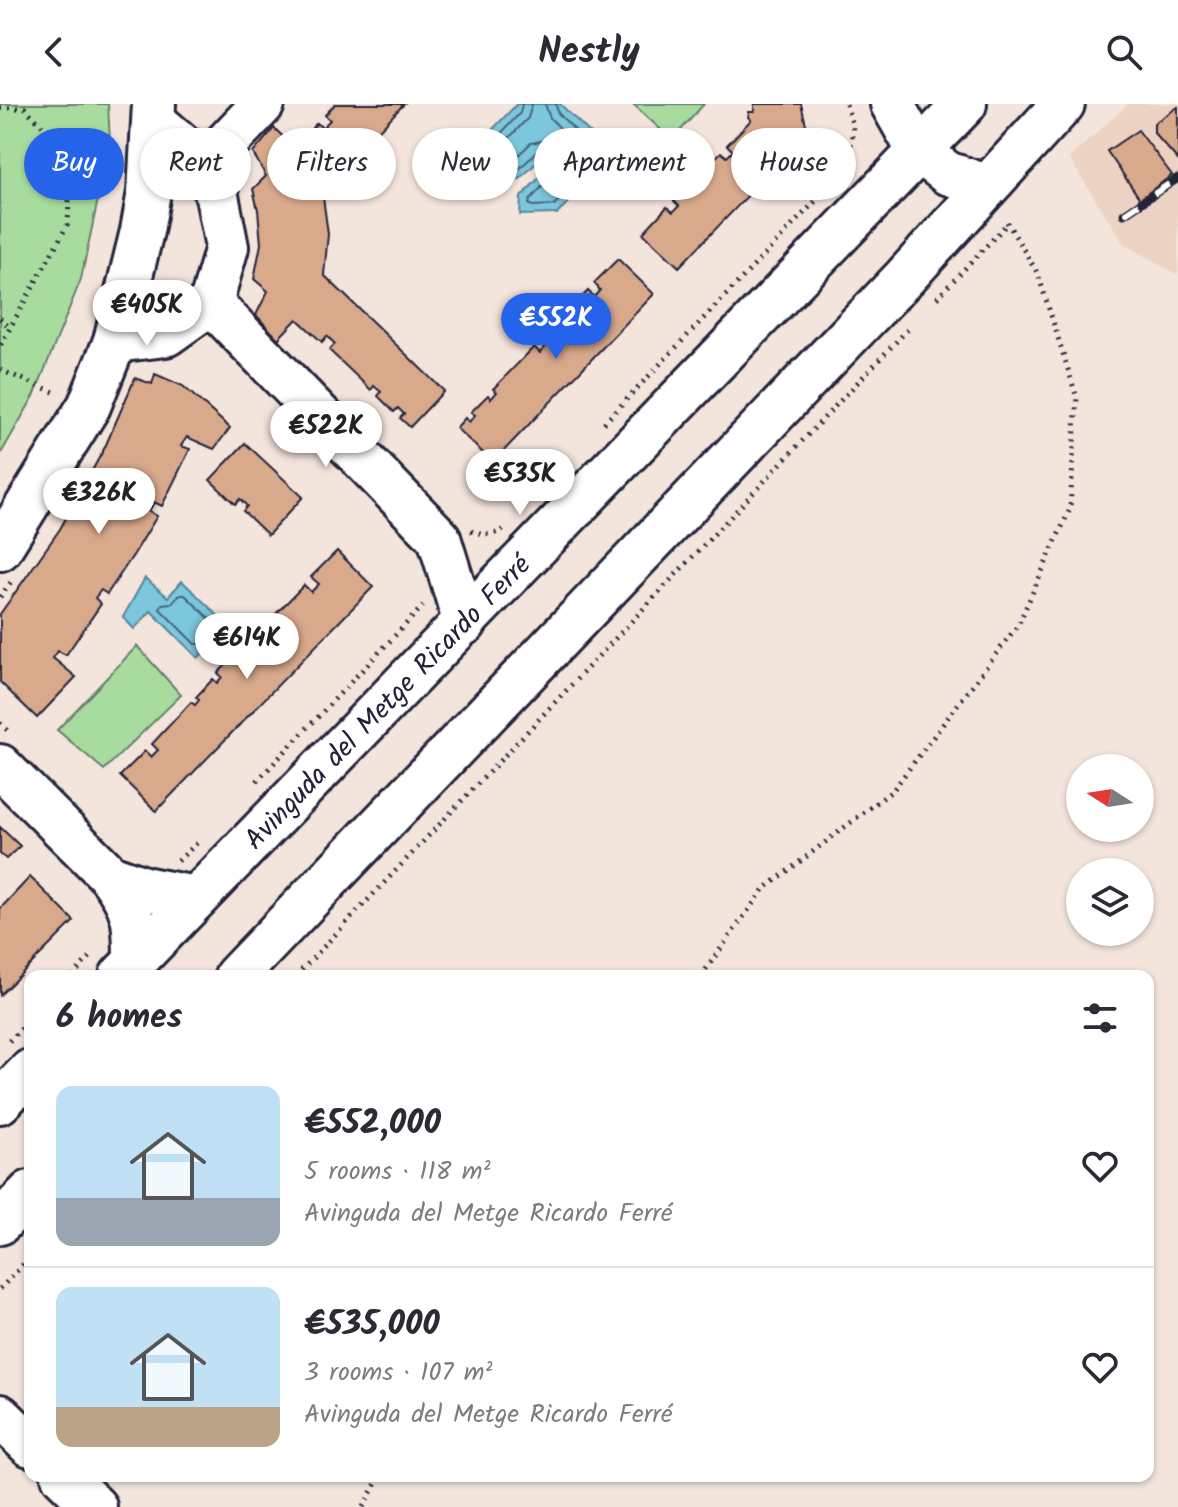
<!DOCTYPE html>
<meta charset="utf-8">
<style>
body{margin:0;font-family:Kalam,sans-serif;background:#f7f7f7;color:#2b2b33;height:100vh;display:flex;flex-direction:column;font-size:30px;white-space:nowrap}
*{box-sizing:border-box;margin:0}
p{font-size:26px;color:#7c7c81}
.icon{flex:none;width:44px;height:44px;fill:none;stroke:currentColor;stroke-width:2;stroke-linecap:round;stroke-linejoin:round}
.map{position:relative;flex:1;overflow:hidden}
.sheet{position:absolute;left:24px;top:866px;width:1130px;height:512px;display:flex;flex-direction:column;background:#fff;border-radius:16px;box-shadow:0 2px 6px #0004}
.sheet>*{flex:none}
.banner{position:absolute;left:24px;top:24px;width:1130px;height:72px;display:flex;gap:16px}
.needle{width:52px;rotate:282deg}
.buttons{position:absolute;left:1066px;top:650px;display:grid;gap:16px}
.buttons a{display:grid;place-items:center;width:88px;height:88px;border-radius:50%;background:#fff;box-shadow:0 2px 6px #0004;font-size:40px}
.price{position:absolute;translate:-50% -68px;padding:0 18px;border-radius:28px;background:#fff;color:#222;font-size:26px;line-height:52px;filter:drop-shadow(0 2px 4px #0008)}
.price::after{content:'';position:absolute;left:50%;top:48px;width:24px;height:18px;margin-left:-12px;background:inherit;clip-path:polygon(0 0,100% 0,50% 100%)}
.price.current{background:#2563eb;color:#fff}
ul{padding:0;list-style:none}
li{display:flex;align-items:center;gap:24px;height:200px;padding:0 32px}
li+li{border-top:2px solid #e1e1e2}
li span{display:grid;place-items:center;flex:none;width:224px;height:160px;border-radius:16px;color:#555}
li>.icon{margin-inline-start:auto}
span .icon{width:96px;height:96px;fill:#fffc;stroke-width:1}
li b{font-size:34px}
h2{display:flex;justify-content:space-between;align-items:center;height:96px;padding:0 32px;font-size:34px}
.tag{padding:0 28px;border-radius:36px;background:#fff;box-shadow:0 2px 6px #0004;font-size:28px;line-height:72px}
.tag.current{background:#2563eb;color:#fff}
header{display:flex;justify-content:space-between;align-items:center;height:104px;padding:0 32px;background:#fff;font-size:36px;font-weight:700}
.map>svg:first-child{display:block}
.built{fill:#ecd3c4}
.green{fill:#a8dc9f;stroke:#657f6d;stroke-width:2}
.water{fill:#7bc7db;stroke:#57859b;stroke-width:2}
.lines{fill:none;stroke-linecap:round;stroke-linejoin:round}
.shore{stroke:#46647b;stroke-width:2}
.building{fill:#d9a98c;stroke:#22223b;stroke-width:2}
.minor-casing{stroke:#22223b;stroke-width:48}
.path{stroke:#22223b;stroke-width:5;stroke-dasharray:2 6;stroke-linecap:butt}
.minor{stroke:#fff;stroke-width:42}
.rail-casing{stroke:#22223b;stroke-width:9}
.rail{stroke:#fff;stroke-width:6;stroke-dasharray:18;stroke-linecap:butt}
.labels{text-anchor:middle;stroke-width:8;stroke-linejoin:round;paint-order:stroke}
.street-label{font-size:28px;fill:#22223b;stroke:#fff}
</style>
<header><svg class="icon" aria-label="back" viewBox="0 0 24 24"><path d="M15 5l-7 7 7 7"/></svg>Nestly<svg class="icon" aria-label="search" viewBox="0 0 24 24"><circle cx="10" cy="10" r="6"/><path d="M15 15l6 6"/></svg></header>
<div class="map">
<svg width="1178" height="1403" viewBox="0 0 1178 1403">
<rect width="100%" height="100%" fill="#f4e5dc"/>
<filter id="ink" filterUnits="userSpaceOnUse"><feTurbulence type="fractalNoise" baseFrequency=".0125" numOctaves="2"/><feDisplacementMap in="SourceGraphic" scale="16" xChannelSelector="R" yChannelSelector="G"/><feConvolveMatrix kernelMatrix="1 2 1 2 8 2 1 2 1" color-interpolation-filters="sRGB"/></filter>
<g filter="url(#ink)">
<path class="built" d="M1128,0H1178V171L1124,140L1069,54Z"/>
<g class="green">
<path d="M0,0H108L110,39L81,175L34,292L0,351Z"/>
<path d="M633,0H704L672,36Z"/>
<path d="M137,542L181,591L104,666L57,626Z"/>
</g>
<g class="water">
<path d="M517,0H560L613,51L557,110L520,111L521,93L551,61L542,53L520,75L493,76L468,51Z"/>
<path d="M145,474L168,493L182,477L229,522L198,554L151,507L134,525L123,513Z"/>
</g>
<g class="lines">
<g class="shore">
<path d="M522,0L520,9L481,51L498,68L517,67L539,46C550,45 560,55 558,65L530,96L529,100L533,102L554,101L600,52L558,9L556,0"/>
<path d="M532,0L528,14L496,48L495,53L501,58L512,57L531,39L546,36L564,48L569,64L574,65L585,54L586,50L550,14L545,0"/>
<path d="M180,491H185L216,521L215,525L199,540H195L160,505L162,500L172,499Z"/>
</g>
</g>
<g class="building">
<path d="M335,0H404L322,86L328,130L324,171L444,287L410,323L400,314L404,310L398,304L394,308L378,292L381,288L374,282L371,286L329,246L335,240L327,232L322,238L297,215L278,235L256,211L268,187L254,175L261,140L258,106L253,85L266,72L253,49L274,24L294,43L317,19L322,24L330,16L325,11Z"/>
<path d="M754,0H801L808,29L679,163L643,129L667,103L673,108L679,102L674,97L721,48L727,53L733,47L727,41L751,16L748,13L749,8H754Z"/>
<path d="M1178,3V56L1154,29V19Z"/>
<path d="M1138,26L1172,71L1140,95L1107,47Z"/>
<path d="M618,155L654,190L493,358L456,324L465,314L469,318L475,311L471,308L488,291L491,295L497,288L493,285L534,243L540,249L547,241L540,236L588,187L594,193L600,186L594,179Z"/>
<path d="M155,270L183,282L230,324L214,345L187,333L181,342L190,345L162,402L154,398L149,407L157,412L134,450L107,490L101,486L95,494L101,500L66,551L58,547L53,554L76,573L37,614L0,578V510L60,425L105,343L135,274L152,280Z"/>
<path d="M245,339L303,393L268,431L243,407L247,402L240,395L235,400L210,376Z"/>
<path d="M337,447L373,483L156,707L120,672L145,647L151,653L158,646L152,640L191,598L195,601L199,596L196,593L213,575L217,579L222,573L218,569L236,551L239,554L246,547L243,544L259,529L262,532L268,526L264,522L304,481L311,488L319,480L311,473Z"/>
<path d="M0,723L20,742L6,755L0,750Z"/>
<path d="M30,773L74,817L0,891V805Z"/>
</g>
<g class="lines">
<g class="minor-casing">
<g id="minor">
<path d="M892,0L918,46L947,69L986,82"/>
<path d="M205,61L263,0"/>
<path d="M211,199L439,434L465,519"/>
<path d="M115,237L166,231L211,199L227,143L217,92L205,61L154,17"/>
<path d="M0,445L89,302L115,237L142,127L149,88L154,0"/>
<path d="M0,662L110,772"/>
<path d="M135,858C135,817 135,805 110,772L144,784L196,794"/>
<path id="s1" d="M121,872L965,0"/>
<path d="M236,872L905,173L1063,0"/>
<path d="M0,998L30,967"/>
<path d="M0,1119L30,1088"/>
<path d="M0,1312L30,1341"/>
<path d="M63,1372L95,1403"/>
</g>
</g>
<g class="path">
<path d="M0,4H25L71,51L68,120L0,242"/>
<path d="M71,51L118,57"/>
<path d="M937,194L1008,119"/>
<path d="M0,214L9,223"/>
<path d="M0,266L59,290"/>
<path d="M604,319L849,62L853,22L846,0"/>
<path d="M471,427C481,431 495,432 503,425"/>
<path d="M0,493L11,478"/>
<path d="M0,619L10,629"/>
<path d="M257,677L423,502"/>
<path d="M178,757L197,739"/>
<path d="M72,872L91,852"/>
<path d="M296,872L911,222"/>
<path d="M701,872L763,786L893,686L1018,521L1070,405L1077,294L1038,170L1007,118"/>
<path d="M9,937L30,916"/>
<path d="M0,1185L30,1153"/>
<path d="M363,1403L380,1372"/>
</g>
<use href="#minor" class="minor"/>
<g class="rail-casing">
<path id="rail" d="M1124,110L1178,74"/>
</g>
<use href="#rail" class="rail"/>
</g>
</g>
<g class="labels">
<g class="street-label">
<text dy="10" stroke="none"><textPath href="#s1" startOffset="382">Avinguda del Metge Ricardo Ferré</textPath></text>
</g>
</g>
</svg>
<div class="buttons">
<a><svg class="needle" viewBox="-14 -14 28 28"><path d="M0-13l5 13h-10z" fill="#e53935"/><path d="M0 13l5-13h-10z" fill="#7c7c81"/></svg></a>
<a><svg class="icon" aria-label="layers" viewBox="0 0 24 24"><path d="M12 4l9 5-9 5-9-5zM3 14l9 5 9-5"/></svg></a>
</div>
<b class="price" style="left:147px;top:244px">€405K</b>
<b class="price current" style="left:556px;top:257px">€552K</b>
<b class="price" style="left:326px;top:365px">€522K</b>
<b class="price" style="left:520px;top:413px">€535K</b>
<b class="price" style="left:99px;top:432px">€326K</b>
<b class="price" style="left:247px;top:577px">€614K</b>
<div class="banner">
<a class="tag current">Buy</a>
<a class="tag">Rent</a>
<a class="tag">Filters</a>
<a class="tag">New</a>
<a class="tag">Apartment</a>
<a class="tag">House</a>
</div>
<section class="sheet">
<h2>6 homes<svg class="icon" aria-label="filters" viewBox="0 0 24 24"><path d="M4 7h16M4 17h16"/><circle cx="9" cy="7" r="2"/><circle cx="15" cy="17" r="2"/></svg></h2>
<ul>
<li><span style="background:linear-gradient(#bfe0f5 70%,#9aa5b1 0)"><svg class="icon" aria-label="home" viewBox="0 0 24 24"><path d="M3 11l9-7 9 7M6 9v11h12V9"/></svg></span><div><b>€552,000</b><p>5 rooms · 118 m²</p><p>Avinguda del Metge Ricardo Ferré</p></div><svg class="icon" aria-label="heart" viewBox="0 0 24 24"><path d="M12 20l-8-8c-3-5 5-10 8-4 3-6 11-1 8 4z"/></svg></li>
<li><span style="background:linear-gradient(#bfe0f5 75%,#b9a48a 0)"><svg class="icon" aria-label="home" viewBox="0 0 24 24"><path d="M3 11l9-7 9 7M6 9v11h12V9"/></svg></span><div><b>€535,000</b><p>3 rooms · 107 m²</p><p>Avinguda del Metge Ricardo Ferré</p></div><svg class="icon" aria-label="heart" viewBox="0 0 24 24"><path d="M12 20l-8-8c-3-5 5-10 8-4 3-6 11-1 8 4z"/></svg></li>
</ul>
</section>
</div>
